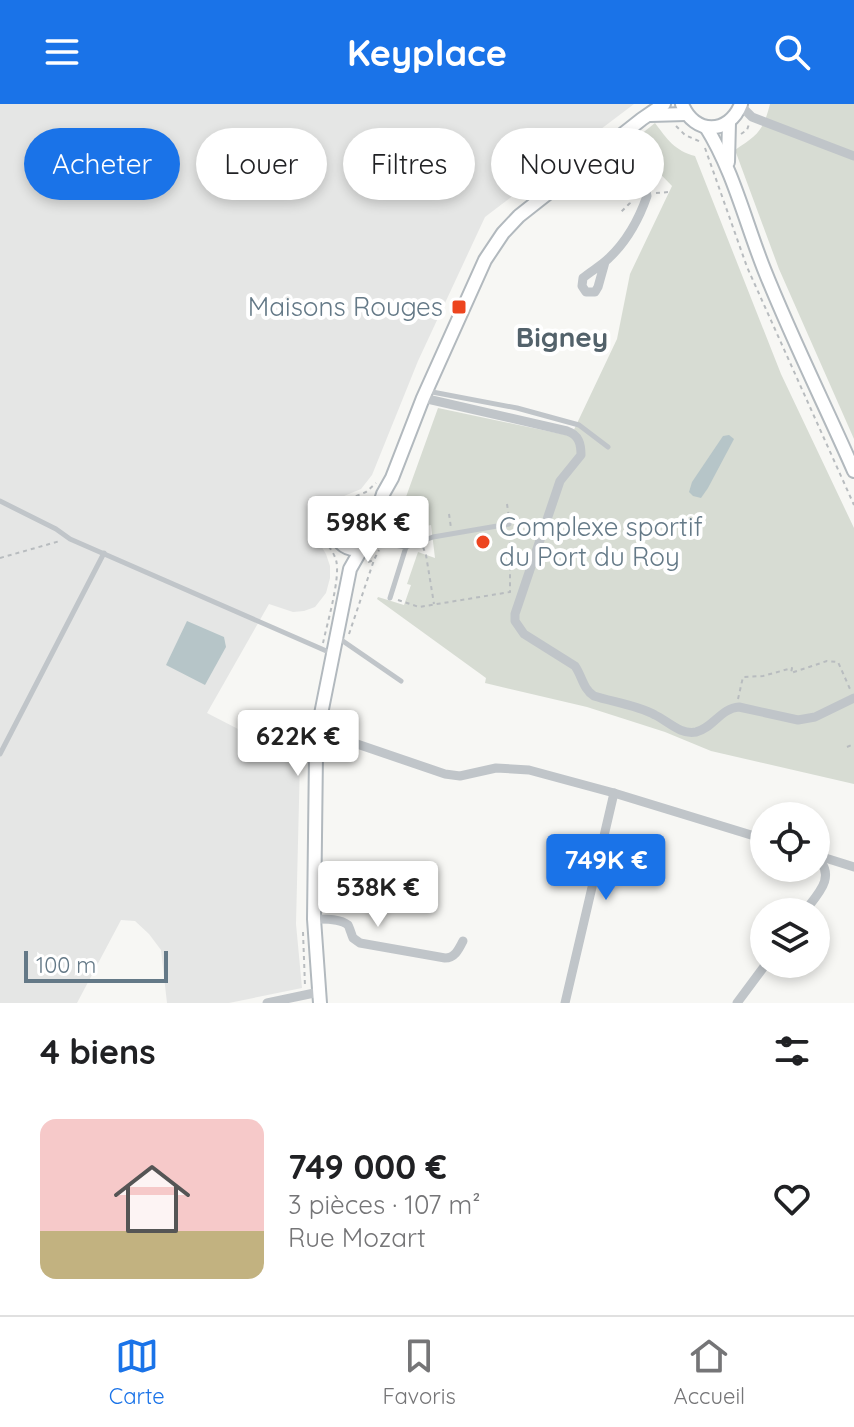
<!DOCTYPE html>
<html lang="fr">
<meta charset="utf-8">
<style>
body{margin:0;font-family:Quicksand,sans-serif;background:#f6f6f6;color:#202124;height:100vh;display:flex;flex-direction:column;font-size:30px;white-space:nowrap}
*{box-sizing:border-box;margin:0}
p{font-size:26px;color:#757577}
.icon{flex:none;width:44px;height:44px;fill:none;stroke:currentColor;stroke-width:2;stroke-linecap:round;stroke-linejoin:round}
.map{position:relative;height:899px;overflow:hidden}
.drawer{display:flex;flex-direction:column;background:#fff;flex:1}
.drawer>*{flex:none}
.top-card{position:absolute;left:24px;top:24px;width:806px;height:72px;display:flex;gap:16px}
.controls{position:absolute;left:750px;top:698px;display:grid;gap:16px}
.controls a{display:grid;place-items:center;width:80px;height:80px;border-radius:50%;background:#fff;box-shadow:0 4px 12px #0003;font-size:40px}
.scale{position:absolute;left:24px;bottom:20px;width:144px;box-sizing:border-box;padding-left:8px;border:4px solid #647987;border-top:0;font-size:22px;line-height:28px;white-space:nowrap;color:#647987;-webkit-text-stroke:6px #fff;paint-order:stroke}
.price{position:absolute;translate:-50% -68px;padding:0 18px;border-radius:8px;background:#fff;color:#222;font-size:26px;line-height:52px;filter:drop-shadow(0 2px 4px #0008)}
.price::after{content:'';position:absolute;left:50%;top:48px;width:24px;height:18px;margin-left:-12px;background:inherit;clip-path:polygon(0 0,100% 0,50% 100%)}
.price.selected{background:#1a73e8;color:#fff}
ul{padding:0;list-style:none}
li{display:flex;align-items:center;gap:24px;height:200px;padding:0 40px}
li span{display:grid;place-items:center;flex:none;width:224px;height:160px;border-radius:16px;color:#555}
li>.icon{margin-inline-start:auto}
span .icon{width:96px;height:96px;fill:#fffc;stroke-width:1}
li b{font-size:34px}
h2{display:flex;justify-content:space-between;align-items:center;height:96px;padding:0 40px;font-size:34px}
.chip{padding:0 28px;border-radius:36px;background:#fff;box-shadow:0 4px 12px #0003;font-size:28px;line-height:72px}
.chip.selected{background:#1a73e8;color:#fff}
header{display:flex;justify-content:space-between;align-items:center;height:104px;padding:0 40px;background:#1a73e8;color:#fff;font-size:36px;font-weight:800}
.tabs{display:flex;justify-content:space-around;align-items:center;height:112px;border-top:2px solid #e0e0e0;background:#fff;font-size:22px;color:#757577}
.tabs a{display:grid;justify-items:center;gap:4px}
.tabs .selected{color:#1a73e8}
.map>svg:first-child{display:block}
.built{fill:#e5e6e5}
.green{fill:#d7dcd3}
.water{fill:#b6c5c8}
.lines{fill:none;stroke-linecap:round;stroke-linejoin:round}
.secondary-casing{stroke:#b2b9be;stroke-width:16}
.path{stroke:#b8bcbf;stroke-width:2;stroke-dasharray:4 4;stroke-linecap:butt}
.lane{stroke:#c0c5c9;stroke-width:5}
.street{stroke:#c0c5c9;stroke-width:9}
.secondary{stroke:#fff;stroke-width:12}
.poi-dot{fill:#ed451f;stroke:#fff;stroke-width:3}
.labels{text-anchor:middle;stroke-width:8;stroke-linejoin:round;paint-order:stroke}
.poi-label{font-size:26px;fill:#647987;stroke:#fff;text-anchor:end}
.neighbourhood-label{font-size:28px;font-weight:bold;fill:#53626b;stroke:#fff}
</style>
<header><svg class="icon" aria-label="menu" viewBox="0 0 24 24"><path d="M4 6h16M4 12h16M4 18h16"/></svg>Keyplace<svg class="icon" aria-label="search" viewBox="0 0 24 24"><circle cx="10" cy="10" r="6"/><path d="M15 15l6 6"/></svg></header>
<div class="map">
<svg width="854" height="899" viewBox="0 0 854 899">
<rect width="100%" height="100%" fill="#f7f7f4"/>
<path class="built" d="M0,0H634L485,113L418,257L372,371L361,385L315,404L310,424L326,450L330,462V474L326,489L315,503L304,507L293,508L269,500L207,609L300,657L296,820L302,884L229,899H167L161,846L149,830L135,817L121,816L77,899H0Z"/>
<g class="green">
<path d="M770,0H854V335L779,165L735,46C758,31 763,27 770,0Z"/>
<path d="M655,19C667,35 675,47 695,52L781,270L854,424V680L711,647L665,628L587,603L485,579L486,574L377,495L378,493L404,501L411,481L407,480L418,448L435,454L431,421L393,429L438,304L571,332L617,235L630,170L672,82L630,39Z"/>
</g>
<g class="water">
<path d="M729,331L734,335L708,384L701,394L693,392L689,388L692,378L723,332Z"/>
<path d="M187,517L224,533L226,543L205,581L166,561Z"/>
</g>
<g class="lines">
<g class="secondary-casing">
<g id="secondary">
<path d="M682,0C694,31 729,31 741,0"/>
<path d="M650,11L686,10"/>
<path d="M706,23C733,66 745,117 764,165C791,233 824,299 854,367"/>
<path d="M728,58L729,18"/>
<circle cx="355" cy="425" r="20"/>
<path d="M374,418L383,390L392,374L423,294L485,156L503,129L519,112L642,15L664,0"/>
<path d="M320,899L314,815L316,650L320,615L350,465L362,444"/>
</g>
</g>
<g class="path">
<path d="M676,22L685,31L701,38"/>
<path d="M741,30L747,26L749,20"/>
<path d="M705,44L747,163L854,401"/>
<path d="M607,59L631,90L630,99L619,110"/>
<path d="M656,89L669,88"/>
<path d="M507,400L509,414"/>
<path d="M449,410L451,424"/>
<path d="M384,433L387,415"/>
<path d="M423,443L426,451L434,500"/>
<path d="M0,454L60,437"/>
<path d="M368,458L374,456L379,446"/>
<path d="M398,496L419,503L510,488V428"/>
<path d="M349,530L374,456"/>
<path d="M323,539C327,520 341,473 336,456C331,438 305,425 325,405L366,388L376,379"/>
<path d="M738,595L743,573L763,572L792,564L791,569L827,557L838,558L850,585"/>
<path d="M847,643L854,640"/>
<path d="M303,828L305,882"/>
</g>
<g class="lane">
<path d="M427,287L517,304L579,321L608,343"/>
<path d="M0,397L56,425L70,435L331,549"/>
<path d="M372,435L383,439L406,443L390,494"/>
<path d="M406,443L433,433L509,420"/>
<path d="M337,533L401,577"/>
<path d="M0,650L104,449"/>
</g>
<g class="street">
<path d="M741,2L752,13L854,52"/>
<path d="M605,158L598,183L595,188H586L582,182L583,174C591,167 601,162 609,154C627,137 639,115 647,92L645,83L610,40"/>
<path d="M423,294L567,327C579,331 581,340 581,351L560,377L515,510V517L524,530L575,562C582,572 583,585 594,592C613,598 637,601 655,611C668,617 680,631 696,628C713,624 721,604 739,603L798,616L815,613L854,594"/>
<path d="M319,627L445,670L460,672L496,664L529,666L614,689L764,735"/>
<path d="M819,752L854,763"/>
<path d="M804,808C817,791 838,772 816,753"/>
<path d="M314,815C323,815 340,814 348,821C349,822 352,832 353,834L360,839L445,854C455,854 459,845 463,837"/>
<path d="M267,899L319,888"/>
<path d="M565,899L614,689"/>
<path d="M737,899L766,860"/>
</g>
<use href="#secondary" class="secondary"/>
</g>
<g class="poi-dot">
<rect x="451" y="195" width="16" height="16" rx="4"/>
<circle cx="483" cy="438" r="8"/>
</g>
<g class="labels">
<g class="poi-label">
<text x="443" y="212">Maisons Rouges</text>
<text x="499" y="432" text-anchor="start">Complexe sportif<tspan x="499" dy="30">du Port du Roy</tspan></text>
</g>
<g class="neighbourhood-label">
<text x="562" y="243">Bigney</text>
</g>
</g>
</svg>
<div class="controls">
<a><svg class="icon" aria-label="locate" viewBox="0 0 24 24"><circle cx="12" cy="12" r="6"/><path d="M12 2v4M12 18v4M2 12h4M18 12h4"/></svg></a>
<a><svg class="icon" aria-label="layers" viewBox="0 0 24 24"><path d="M12 4l9 5-9 5-9-5zM3 14l9 5 9-5"/></svg></a>
</div>
<div class="scale">100 m</div>
<b class="price" style="left:368px;top:460px">598K €</b>
<b class="price" style="left:298px;top:674px">622K €</b>
<b class="price selected" style="left:606px;top:798px">749K €</b>
<b class="price" style="left:378px;top:825px">538K €</b>
<div class="top-card">
<a class="chip selected">Acheter</a>
<a class="chip">Louer</a>
<a class="chip">Filtres</a>
<a class="chip">Nouveau</a>
</div>
</div>
<section class="drawer">
<h2>4 biens<svg class="icon" aria-label="filters" viewBox="0 0 24 24"><path d="M4 7h16M4 17h16"/><circle cx="9" cy="7" r="2"/><circle cx="15" cy="17" r="2"/></svg></h2>
<ul>
<li><span style="background:linear-gradient(#f6c9c9 70%,#c2b280 0)"><svg class="icon" aria-label="home" viewBox="0 0 24 24"><path d="M3 11l9-7 9 7M6 9v11h12V9"/></svg></span><div><b>749 000 €</b><p>3 pièces · 107 m²</p><p>Rue Mozart</p></div><svg class="icon" aria-label="heart" viewBox="0 0 24 24"><path d="M12 20l-8-8c-3-5 5-10 8-4 3-6 11-1 8 4z"/></svg></li>
</ul>
</section>
<nav class="tabs">
<a class="selected"><svg class="icon" aria-label="map" viewBox="0 0 24 24"><path d="M3 6l6-2 6 2 6-2v14l-6 2-6-2-6 2zM9 4v14M15 6v14"/></svg>Carte</a>
<a><svg class="icon" aria-label="saved" viewBox="0 0 24 24"><path d="M7 4h10v16l-5-4-5 4z"/></svg>Favoris</a>
<a><svg class="icon" aria-label="home" viewBox="0 0 24 24"><path d="M3 11l9-7 9 7M6 9v11h12V9"/></svg>Accueil</a>
</nav>
